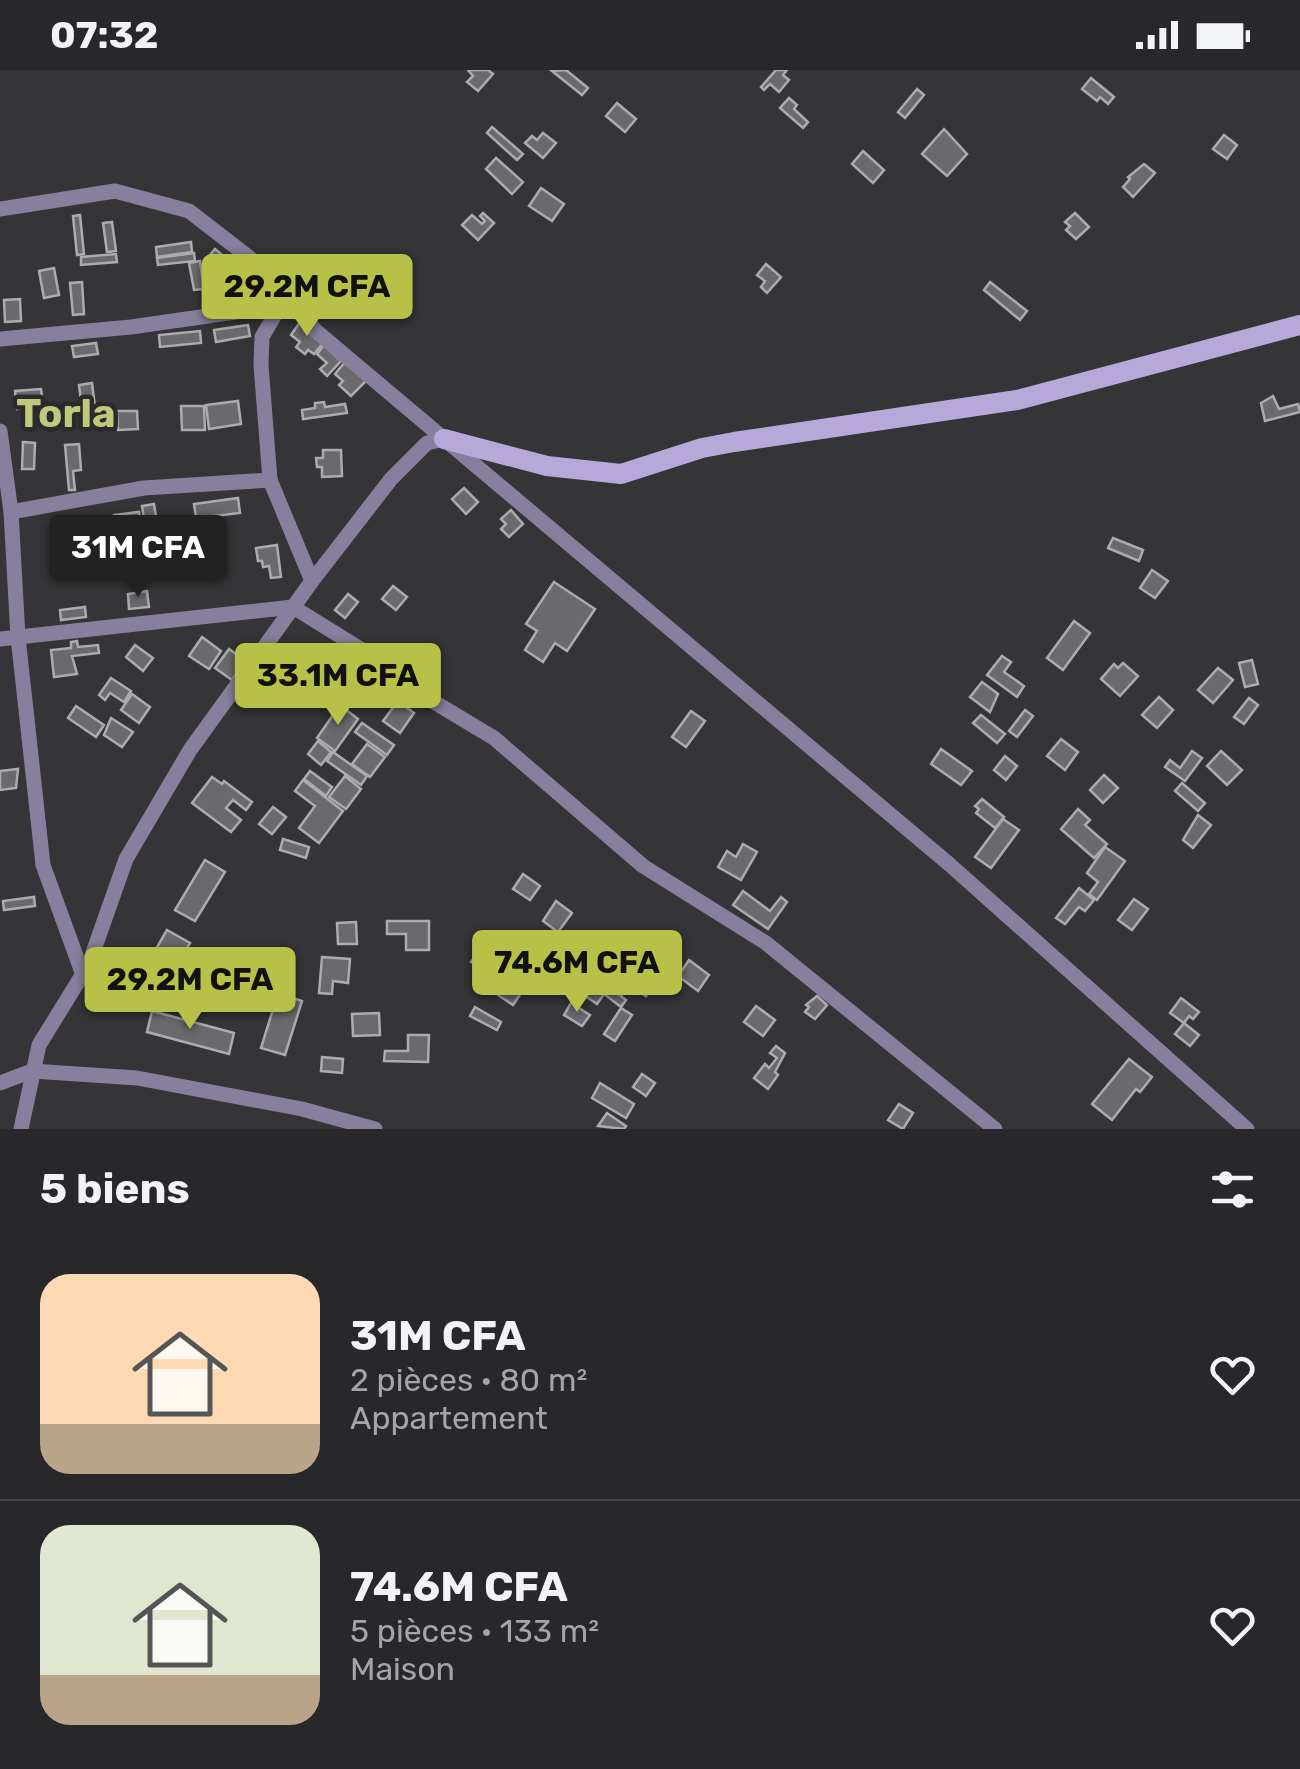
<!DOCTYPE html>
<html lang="fr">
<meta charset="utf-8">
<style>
body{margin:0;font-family:Rubik,sans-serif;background:#343335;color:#f1f3f6;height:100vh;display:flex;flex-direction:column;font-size:38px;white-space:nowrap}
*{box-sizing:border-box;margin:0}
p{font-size:32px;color:#a5a5a8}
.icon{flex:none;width:55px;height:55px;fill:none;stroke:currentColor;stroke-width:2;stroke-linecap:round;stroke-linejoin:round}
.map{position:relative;height:1059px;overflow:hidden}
.drawer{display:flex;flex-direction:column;background:#282729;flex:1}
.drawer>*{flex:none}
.price{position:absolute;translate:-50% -85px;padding:0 22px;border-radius:10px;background:#b7c148;color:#111;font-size:32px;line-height:65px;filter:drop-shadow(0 2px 5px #0008)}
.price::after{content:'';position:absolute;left:50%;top:60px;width:30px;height:22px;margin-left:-15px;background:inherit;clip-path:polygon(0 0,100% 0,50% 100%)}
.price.selected{background:#222;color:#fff}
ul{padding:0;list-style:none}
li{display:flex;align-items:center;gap:30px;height:250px;padding:0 40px}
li+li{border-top:2px solid #444446}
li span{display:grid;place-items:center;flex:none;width:280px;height:200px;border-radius:30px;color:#555}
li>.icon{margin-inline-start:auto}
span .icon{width:120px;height:120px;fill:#fffc;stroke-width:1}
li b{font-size:42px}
h2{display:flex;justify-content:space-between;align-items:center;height:120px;padding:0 40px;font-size:42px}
.status{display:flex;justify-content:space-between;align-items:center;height:70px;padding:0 50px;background:#282729;direction:ltr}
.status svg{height:28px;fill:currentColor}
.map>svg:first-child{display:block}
.building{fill:#6a696d;stroke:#acabaf;stroke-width:2.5}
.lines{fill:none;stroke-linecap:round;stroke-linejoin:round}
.street{stroke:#877f9d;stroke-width:15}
.secondary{stroke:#b6a8d9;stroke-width:20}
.labels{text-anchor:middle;stroke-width:9;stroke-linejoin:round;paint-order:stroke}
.quarter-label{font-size:40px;font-weight:bold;fill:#c0c87b;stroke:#2b2a2d}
</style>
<div class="status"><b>07:32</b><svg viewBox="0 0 49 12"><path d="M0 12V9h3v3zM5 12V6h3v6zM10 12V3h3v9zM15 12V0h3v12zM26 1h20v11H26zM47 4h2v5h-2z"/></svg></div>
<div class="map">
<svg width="1300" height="1059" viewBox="0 0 1300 1059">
<rect width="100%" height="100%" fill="#353437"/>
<g class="building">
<path d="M488,0L493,4L478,21L467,12L473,6L468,0Z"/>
<path d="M566,0L588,18L582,25L552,1Z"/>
<path d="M776,0H787L783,5L789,10L779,22L770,14L764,20L761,17Z"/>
<path d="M1091,8L1114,27L1108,34L1100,27L1097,31L1082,19Z"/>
<path d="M917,19L924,25L905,48L898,42Z"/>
<path d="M789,28L797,35L794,39L808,52L803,58L780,38Z"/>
<path d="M617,33L636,49L625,62L606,46Z"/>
<path d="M492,57L523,84L517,90L487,63Z"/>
<path d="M944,59L967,84L947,106L922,84Z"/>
<path d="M543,63L556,73L543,88L525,73L532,66L537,70Z"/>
<path d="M1224,65L1237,75L1227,89L1213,79Z"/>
<path d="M863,81L884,100L873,113L852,94Z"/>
<path d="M496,88L523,112L512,124L486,99Z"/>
<path d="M1144,94L1155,103L1133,127L1123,117L1130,109L1128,107Z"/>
<path d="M541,118L564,134L552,151L529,136Z"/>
<path d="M483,143L494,153L478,170L462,155L472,145L482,154L485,151L480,146Z"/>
<path d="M1075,143L1089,157L1076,169L1066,160L1070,156L1065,152Z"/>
<path d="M80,145L84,184L77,185L73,146Z"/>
<path d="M112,152L116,181L107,182L103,153Z"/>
<path d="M191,172L192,182L157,187L156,177Z"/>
<path d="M215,179L243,202L237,208L209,186Z"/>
<path d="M194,183L195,191L158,195L157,188Z"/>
<path d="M116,184L117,192L81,195V187Z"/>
<path d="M200,191L204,219L194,220L189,193Z"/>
<path d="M383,192L403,210L371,246L350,228Z"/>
<path d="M766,194L781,207L767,223L761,217L765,211L757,205Z"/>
<path d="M54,198L59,225L44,228L39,201Z"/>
<path d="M218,211L221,229L207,231L204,213Z"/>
<path d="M82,212L84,244L73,245L70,213Z"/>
<path d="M990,212L1027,241L1020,250L984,220Z"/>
<path d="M20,229L21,251L5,252L4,230Z"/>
<path d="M300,252L324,272L314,284L308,280L305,284L296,277L300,272L291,265Z"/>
<path d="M248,255L250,266L216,272L214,260Z"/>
<path d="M200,261L201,273L160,277L159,265Z"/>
<path d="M96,273L98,284L74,287L72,276Z"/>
<path d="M324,275L341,291L327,306L320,299L327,293L317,284Z"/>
<path d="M345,292L366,311L351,326L339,315L343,311L335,304Z"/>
<path d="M92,313L97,353L84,355L79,315Z"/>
<path d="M41,319L43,336L17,339L15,321Z"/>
<path d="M1273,326L1279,339L1298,334L1300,342L1265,351L1261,333Z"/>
<path d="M238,331L241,354L209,359L206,335Z"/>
<path d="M324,332L325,337L345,334L347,343L303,349L302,340L315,338V333Z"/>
<path d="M181,336H204L205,360H182Z"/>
<path d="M117,341H137L138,359L118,360Z"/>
<path d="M23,372L35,373L34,399H22Z"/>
<path d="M79,374L81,400L73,401L75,420H69L65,375Z"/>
<path d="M323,380H341L342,406L322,407V397H317L316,388H323Z"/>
<path d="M464,418L478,432L466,444L452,429Z"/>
<path d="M238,428L240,443L196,448L194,434Z"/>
<path d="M154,434L161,478L145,480L143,469L147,468L142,436Z"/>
<path d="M511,440L523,454L509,467L501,459L506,454L501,449Z"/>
<path d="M139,442L142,460L117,463L114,445Z"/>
<path d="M211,451L213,470L199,472L197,453Z"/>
<path d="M1113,468L1143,480L1139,491L1108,478Z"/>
<path d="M220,473L222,496L203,498L200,475Z"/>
<path d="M277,475L281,507L271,508L269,496L263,497L262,491H258L256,478Z"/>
<path d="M149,481L150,490L119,493V484Z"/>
<path d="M1152,500L1168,511L1155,528L1140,518Z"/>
<path d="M554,512L595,539L567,581L555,573L543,592L525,580L537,561L526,554Z"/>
<path d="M393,516L407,527L396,540L382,529Z"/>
<path d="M147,521L149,537L129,539L128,524Z"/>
<path d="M348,524L358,532L345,548L335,540Z"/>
<path d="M85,537L86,547L61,550L60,540Z"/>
<path d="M1074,551L1090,563L1063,600L1047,588Z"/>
<path d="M202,567L221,581L209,599L189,586Z"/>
<path d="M77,571L78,577L98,575L99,583L72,586L77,604L54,607L51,580L71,578V572Z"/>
<path d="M135,575L153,588L143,601L126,587Z"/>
<path d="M229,579L246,591L232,610L215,598Z"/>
<path d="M1002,586L1011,592L1004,602L1024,616L1017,627L987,605Z"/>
<path d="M1252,590L1258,614L1245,617L1239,593Z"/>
<path d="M1123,593L1138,606L1120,626L1101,609L1114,594L1118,598Z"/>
<path d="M1218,598L1233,610L1213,633L1198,620Z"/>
<path d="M111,608L131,621L124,632L110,623L105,630L99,625Z"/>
<path d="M982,612L998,624L990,642L970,627Z"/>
<path d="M132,624L150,637L139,653L121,640Z"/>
<path d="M1159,627L1173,640L1157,658L1142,645Z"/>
<path d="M1249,628L1258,635L1244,654L1234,647Z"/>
<path d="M398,631L414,643L400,663L383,651Z"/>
<path d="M340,635L358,649L335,681L317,668Z"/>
<path d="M76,636L104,655L96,667L68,648Z"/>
<path d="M1025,640L1033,646L1017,667L1009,661Z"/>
<path d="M691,641L705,651L686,677L672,667Z"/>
<path d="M981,645L1005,664L997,673L973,653Z"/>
<path d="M111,648L133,662L122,677L104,665Z"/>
<path d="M362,653L394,675L387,685L355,662Z"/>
<path d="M1061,669L1078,682L1065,700L1047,686Z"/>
<path d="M318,671L331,682L321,695L308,684Z"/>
<path d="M367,674L385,687L370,707L352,694Z"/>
<path d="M941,679L972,701L961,715L931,694Z"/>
<path d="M1192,681L1202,688L1185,711L1165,697L1170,690L1180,698Z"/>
<path d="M1221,681L1242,700L1227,715L1207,696Z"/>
<path d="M333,682L367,706L361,715L327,691Z"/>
<path d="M1005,686L1017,696L1006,710L994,700Z"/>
<path d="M18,699L16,718L0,720V701Z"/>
<path d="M310,701L332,717L326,726L304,709Z"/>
<path d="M1104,705L1118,718L1103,733L1090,720Z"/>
<path d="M345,706L361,719L346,739L329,727Z"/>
<path d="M212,707L222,714L224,711L252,732L246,740L233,730L226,738L241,750L231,762L192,733Z"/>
<path d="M303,710L343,741L319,773L299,758L315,736L295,721Z"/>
<path d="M1182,713L1205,733L1198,741L1175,721Z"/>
<path d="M982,729L1004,747L995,758L976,743L979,739L975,736Z"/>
<path d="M273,737L286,747L272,764L259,754Z"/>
<path d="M1078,739L1090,750L1085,755L1107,774L1094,788L1061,759Z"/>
<path d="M1198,745L1211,755L1193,778L1183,770Z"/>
<path d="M1003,749L1019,760L991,798L975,787Z"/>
<path d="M283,769L309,777L306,788L280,780Z"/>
<path d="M743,774L757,782L741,810L718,797L727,781L736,787Z"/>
<path d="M1105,777L1125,791L1097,830L1089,824L1098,812L1087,803Z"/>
<path d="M205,790L225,802L195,851L175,840Z"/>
<path d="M523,804L540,816L530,830L513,819Z"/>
<path d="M1079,818L1094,830L1085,841L1079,837L1065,854L1056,848Z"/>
<path d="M743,821L770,841L781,827L787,832L768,859L733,835Z"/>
<path d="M34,827L35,836L4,840L3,831Z"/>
<path d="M1134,829L1148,839L1132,860L1118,850Z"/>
<path d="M556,831L572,843L558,862L543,851Z"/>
<path d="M387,851H429V880H406V864H387Z"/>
<path d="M356,852L357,874H338L337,853Z"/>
<path d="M167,860L190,873L162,921L139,908Z"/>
<path d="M477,884L503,903L495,915L485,909L489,904L471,892Z"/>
<path d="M322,887L350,889L348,913L333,911L332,924L319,923Z"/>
<path d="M597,890L630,915L622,925L589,901Z"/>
<path d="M689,890L709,905L698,921L678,906Z"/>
<path d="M657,893L664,898L646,926L639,922L638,917Z"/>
<path d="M504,903L525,917L513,935L492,921Z"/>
<path d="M591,904L626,930L621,937L604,924L597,934L578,921Z"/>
<path d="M278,923L302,931L285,985L261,978Z"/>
<path d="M817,926L827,935L815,949L805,942L809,937L806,935Z"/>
<path d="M1181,928L1199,942L1193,949L1189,946L1184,953L1170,943Z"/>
<path d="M571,933L590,945L582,956L564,945Z"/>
<path d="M756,936L775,950L763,966L744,952Z"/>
<path d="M475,937L501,952L497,960L470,946Z"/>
<path d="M621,938L632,945L615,971L604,964Z"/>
<path d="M152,941L234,963L229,984L147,962Z"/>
<path d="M379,943L380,965L353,966L352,944Z"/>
<path d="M1184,953L1199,965L1190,976L1175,964Z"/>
<path d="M408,965H429L428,992L384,991L385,981H408Z"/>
<path d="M776,976L785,983L775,1002L778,1005L768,1019L754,1008L765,994L769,998L777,988L770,983Z"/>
<path d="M322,987L343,989L342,1003L321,1001Z"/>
<path d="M1129,989L1152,1007L1140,1022L1136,1019L1112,1050L1092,1034Z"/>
<path d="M642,1004L655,1013L646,1026L633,1017Z"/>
<path d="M600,1013L634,1034L626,1048L592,1028Z"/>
<path d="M899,1034L913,1043L903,1059L888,1050Z"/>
<path d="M607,1043L626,1056L624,1059L598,1056Z"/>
</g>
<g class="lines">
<g class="street">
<path d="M0,139L115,121L189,141L259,195L316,261L949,794L1247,1059"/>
<path d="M286,226L262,267L261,295L270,410L312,511"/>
<path d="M0,269L131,257L257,239L286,226"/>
<path d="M0,361L11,442L18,567L43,795L83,905"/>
<path d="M11,442L144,418L270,410"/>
<path d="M0,569L293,537L388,596L429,629L494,668L643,796L766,873L995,1059"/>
<path d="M0,1013L32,1001L137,1008L302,1039L375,1059"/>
<path d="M21,1059L39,975L89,894L126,789L190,680L312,511L391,409L427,373L444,369"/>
</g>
<path class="secondary" d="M444,369L547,396L621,404L702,378L734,372L1017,330L1300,255"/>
</g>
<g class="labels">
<g class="quarter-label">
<text x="66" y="357">Torla</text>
</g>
</g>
</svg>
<b class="price" style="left:307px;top:269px">29.2M CFA</b>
<b class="price selected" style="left:138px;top:530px">31M CFA</b>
<b class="price" style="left:338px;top:658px">33.1M CFA</b>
<b class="price" style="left:577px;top:945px">74.6M CFA</b>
<b class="price" style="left:190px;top:962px">29.2M CFA</b>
</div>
<section class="drawer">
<h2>5 biens<svg class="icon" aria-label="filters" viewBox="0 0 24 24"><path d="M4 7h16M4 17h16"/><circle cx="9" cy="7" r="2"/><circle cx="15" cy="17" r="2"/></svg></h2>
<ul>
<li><span style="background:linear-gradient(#ffd9b3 75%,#b9a48a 0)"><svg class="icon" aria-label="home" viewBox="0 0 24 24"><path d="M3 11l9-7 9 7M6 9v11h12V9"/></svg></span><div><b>31M CFA</b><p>2 pièces · 80 m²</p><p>Appartement</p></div><svg class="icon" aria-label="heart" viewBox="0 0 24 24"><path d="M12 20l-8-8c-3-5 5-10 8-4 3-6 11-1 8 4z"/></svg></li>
<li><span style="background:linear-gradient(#dfe7d0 75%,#b9a48a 0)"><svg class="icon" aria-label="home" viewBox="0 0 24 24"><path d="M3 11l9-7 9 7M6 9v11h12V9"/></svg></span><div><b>74.6M CFA</b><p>5 pièces · 133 m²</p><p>Maison</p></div><svg class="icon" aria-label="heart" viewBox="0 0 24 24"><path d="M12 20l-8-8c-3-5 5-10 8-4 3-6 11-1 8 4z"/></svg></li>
</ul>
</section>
